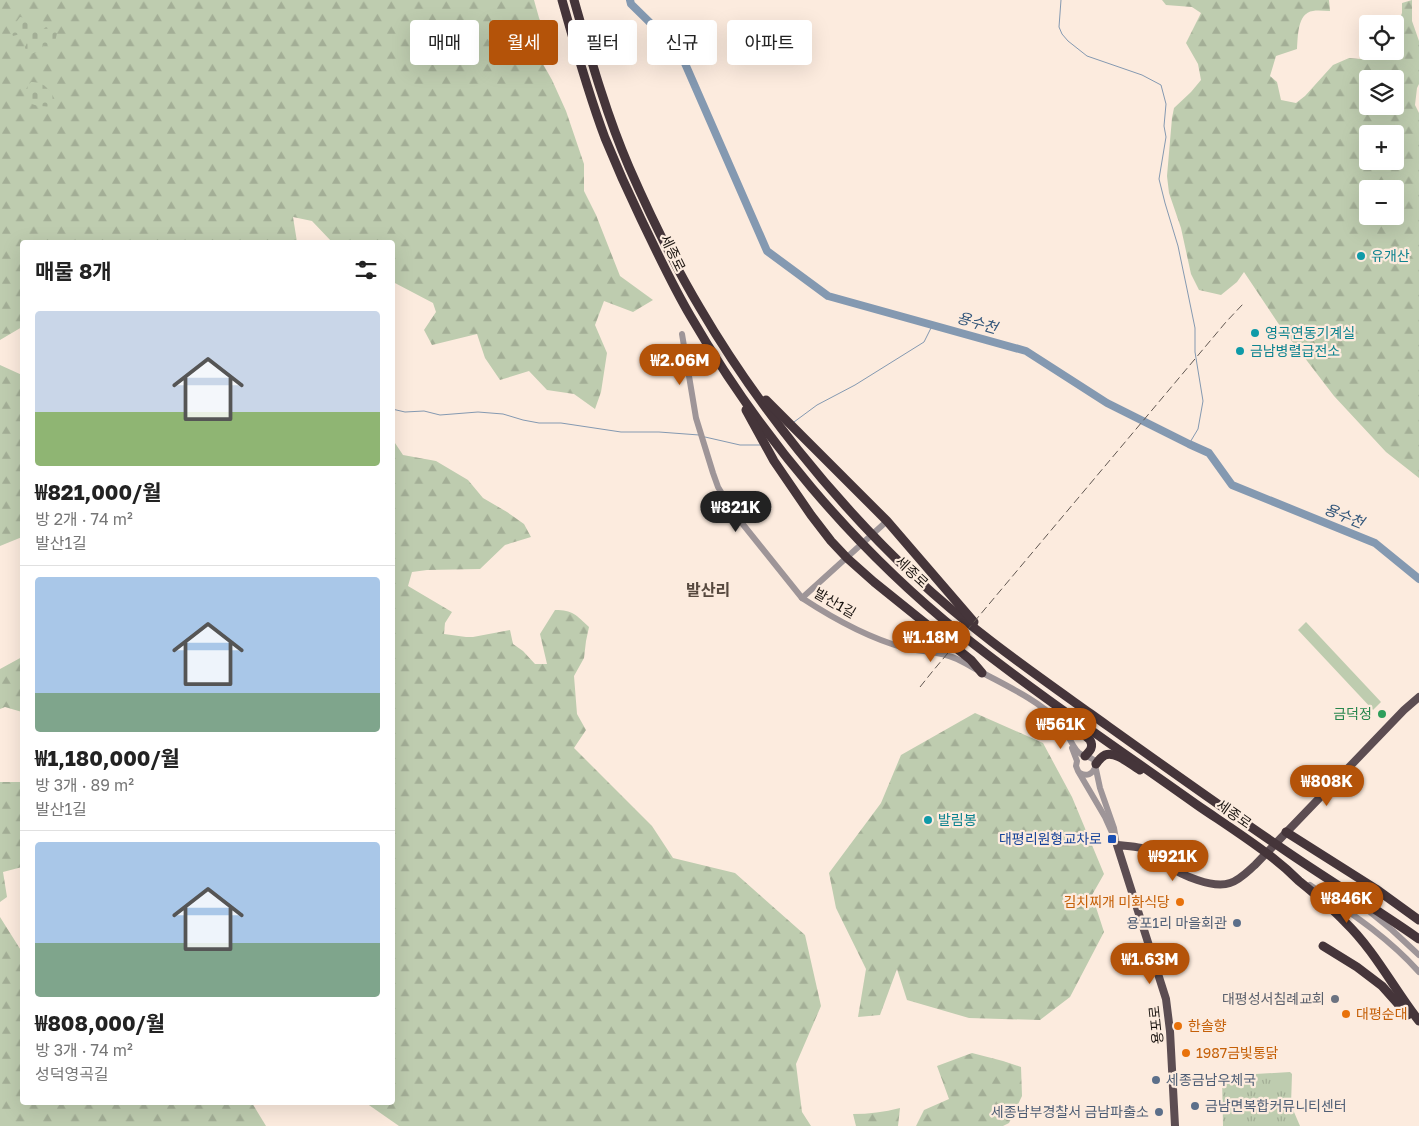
<!DOCTYPE html>
<html lang="ko">
<meta charset="utf-8">
<style>
body{margin:0;font-family:"Golos Text","Noto Sans KR",sans-serif;background:#f2f2f2;color:#222;height:100vh;display:flex;flex-direction:column;font-size:19px;white-space:nowrap}
*{box-sizing:border-box;margin:0}
p{font-size:16px;color:#767676}
.icon{flex:none;width:28px;height:28px;fill:none;stroke:currentColor;stroke-width:2;stroke-linecap:round;stroke-linejoin:round}
.map{position:relative;flex:1;overflow:hidden}
.details{position:absolute;left:20px;top:240px;width:375px;height:865px;display:flex;flex-direction:column;background:#fff;border-radius:5px;box-shadow:0 5px 20px #0002}
.details>*{flex:none}
.banner{position:absolute;left:410px;top:20px;width:475px;height:45px;display:flex;gap:10px}
.fabs{position:absolute;left:1359px;top:15px;display:grid;gap:10px}
.fabs a{display:grid;place-items:center;width:45px;height:45px;border-radius:5px;background:#fff;box-shadow:0 5px 20px #0002;font-size:25px}
.price{position:absolute;translate:-50% -42px;padding:0 11px;border-radius:18px;background:#b45309;color:#fff;font-size:16px;line-height:32px;filter:drop-shadow(0 1px 2px #0008)}
.price::after{content:'';position:absolute;left:50%;top:30px;width:15px;height:11px;margin-left:-8px;background:inherit;clip-path:polygon(0 0,100% 0,50% 100%)}
.price.on{background:#222;color:#fff}
ul{padding:0;list-style:none}
li{display:grid;align-content:center;gap:10px;height:265px;padding:0 15px}
li+li{border-top:1px solid #e0e0e0}
li span{display:grid;place-items:center;height:155px;border-radius:5px;color:#555}
li>.icon{margin-inline-start:auto}
span .icon{width:90px;height:90px;fill:#fffc;stroke-width:1}
li b{font-size:21px}
h2{display:flex;justify-content:space-between;align-items:center;height:60px;padding:0 15px;font-size:21px}
.chip{padding:0 18px;border-radius:5px;background:#fff;box-shadow:0 5px 20px #0002;font-size:18px;line-height:45px}
.chip.on{background:#b45309;color:#fff}
.map>svg:first-child{display:block}
.forest{fill:url(#forest-firs);fill-rule:evenodd}
.cemetery{fill:url(#cemetery-stones)}
.park{fill:url(#park-tufts)}
.pitch{fill:#beccaf}
.lines{fill:none;stroke-linecap:round;stroke-linejoin:round}
.stream{stroke:#8499b1;stroke-width:1}
.river{stroke:#8499b1;stroke-width:8}
.minor{stroke:#9e9598;stroke-width:6}
.major{stroke:#5c4d52;stroke-width:8}
.highway{stroke:#45353a;stroke-width:9}
.rail{stroke:#615751;stroke-width:1;stroke-dasharray:8 4;stroke-linecap:butt}
.culture-dot{fill:#0f9aa8;stroke:#fcebde;stroke-width:2}
.leisure-dot{fill:#2e9e5b;stroke:#fcebde;stroke-width:2}
.transit-dot{fill:#1a4fb4;stroke:#fcebde;stroke-width:2}
.food-dot{fill:#e8710a;stroke:#fcebde;stroke-width:2}
.service-dot{fill:#5c6f8a;stroke:#fcebde;stroke-width:2}
.worship-dot{fill:#6b7280;stroke:#fcebde;stroke-width:2}
.labels{text-anchor:middle;stroke-width:4.5;stroke-linejoin:round;paint-order:stroke}
.street-label{font-size:14px;fill:#1a1410;stroke:#fcebde}
.culture-label{font-size:14px;fill:#0d838f;stroke:#fcebde;text-anchor:start}
.leisure-label{font-size:14px;fill:#27864d;stroke:#fcebde;text-anchor:end}
.transit-label{font-size:14px;fill:#164399;stroke:#fcebde;text-anchor:end}
.food-label{font-size:14px;fill:#c56008;stroke:#fcebde;text-anchor:start}
.service-label{font-size:14px;fill:#4e5e75;stroke:#fcebde;text-anchor:end}
.worship-label{font-size:14px;fill:#5b616d;stroke:#fcebde;text-anchor:end}
.water-label{font-size:15px;font-style:italic;fill:#32567a;stroke:#fcebde}
.quarter-label{font-size:16px;font-weight:bold;fill:#57493f;stroke:#fcebde}
</style>
<div class="map">
<svg width="1419" height="1126" viewBox="0 0 1419 1126">
<defs>
<pattern id="forest-firs" width="22" height="20" patternUnits="userSpaceOnUse" patternTransform="scale(1.25)"><rect width="22" height="20" fill="#beccaf"/><path d="M5 1l3.5 6h-7zM16 11l3.5 6h-7z" fill="#a3ae96"/></pattern>
<pattern id="cemetery-stones" width="16" height="16" patternUnits="userSpaceOnUse" patternTransform="scale(1.25)"><rect width="16" height="16" fill="#beccaf"/><path d="M2 7V4a2 2 0 0 1 4 0v3zM10 15v-3a2 2 0 0 1 4 0v3z" fill="#a3ae96"/></pattern>
<pattern id="park-tufts" width="24" height="20" patternUnits="userSpaceOnUse" patternTransform="scale(1.25)"><rect width="24" height="20" fill="#beccaf"/><path d="M3 7l-1-3M5 7V3M7 7l1-3M15 17l-1-3M17 17v-4M19 17l1-3" fill="none" stroke="#a3ae96"/></pattern>
</defs>
<rect width="100%" height="100%" fill="#fcebde"/>
<g class="forest">
<path d="M0,0H534L541,25L537,42L543,64L552,80L566,111L584,164V191L596,215L620,276L653,300L633,312L604,301L595,325L607,353L601,392L595,409L574,394L547,390L529,371L500,380L485,358L477,334L432,345L424,330L436,312L433,303L393,282L392,242H332L312,221L293,217L297,242H22V327L0,340Z"/>
<path d="M1162,0H1329L1330,11C1324,11 1318,10 1313,11C1297,13 1298,37 1297,49L1276,56L1270,76L1277,82L1281,100L1296,103L1305,96L1333,65L1349,58L1361,59L1379,51H1395V30L1402,13V3L1412,0V21L1419,41V84L1417,88L1415,105L1419,113V478L1386,452L1334,396L1278,323L1244,272L1237,282L1221,295L1199,290L1191,274L1181,228L1169,193L1167,176L1172,118L1174,108L1191,92L1201,80L1198,64L1186,43L1201,13L1192,7L1166,5ZM1368,79H1395V106H1368ZM1368,134H1395V161H1368ZM1368,189H1395V216H1368Z"/>
<path d="M0,365L22,375V537L0,546Z"/>
<path d="M393,440L403,455L436,461L468,480L483,498L507,512L524,524L531,537L505,545L480,569L427,570L412,572L408,586L452,612L445,623L444,634L466,637H473L510,630L513,644L523,651L535,664H547L540,634L555,610C573,610 576,615 589,627L586,641L584,658L574,676L577,714L586,730L574,748L652,826L673,858L735,873L805,935L821,1006L796,1064L802,1112L811,1126H399L366,1103L392,1102Z"/>
<path d="M22,657V712L5,707L0,709V669Z"/>
<path d="M975,713L1043,743L1072,797L1104,874L1092,895L1104,932L1070,997L1040,1020L969,1018L907,1000L897,969L880,1015L858,1017L866,969L836,908L829,873L881,803L901,755Z"/>
<path d="M0,782H22V867L3,872L7,897L0,902Z"/>
<path d="M0,917L22,952V1102L252,1103L266,1126H0Z"/>
<path d="M972,1053L1003,1061L1021,1067L1022,1096L1009,1123L1003,1126H916L924,1110L949,1099L937,1066Z"/>
<path d="M900,1108L898,1126H856L853,1114C869,1114 884,1112 900,1108Z"/>
</g>
<g class="cemetery">
<path d="M20,17L27,18L41,31L46,27L57,33L55,42L57,46L54,51L45,44L38,52L31,54L26,52L25,47L30,37L27,32L13,36L10,32L14,25Z"/>
<path d="M31,82C44,81 51,91 56,102L54,106C37,108 13,103 31,82Z"/>
</g>
<path class="park" d="M1290,1072L1292,1074L1291,1105L1300,1126H1223L1222,1076Z"/>
<path class="pitch" d="M1306,622L1381,702L1373,710L1298,630Z"/>
<g class="lines">
<g class="stream">
<path d="M1061,0L1059,27L1062,34L1068,41L1087,56L1142,75L1161,85L1166,104L1164,126L1166,137L1159,179L1165,203L1178,246L1187,289L1195,328V352L1203,401L1198,429L1189,444"/>
<path d="M392,409L405,412L424,411L440,415L478,412L503,414L523,420L539,423H561L621,432H659L699,435"/>
<path d="M794,422L817,405L855,385L924,342L933,324"/>
<path d="M705,437L740,445H760"/>
</g>
<path class="river" d="M630,0L631,4L680,52L767,251L828,296L1026,351L1107,403L1189,444L1209,453L1232,485L1375,543L1419,579"/>
<g class="minor">
<path d="M682,334L696,418L713,473L718,487L733,512L802,598C834,619 868,638 905,648C922,652 940,651 957,659C966,663 974,669 983,673C1007,686 1039,701 1057,720C1067,729 1069,742 1078,752C1083,757 1088,755 1094,760L1100,788L1114,828L1117,845"/>
<path d="M802,598L887,521"/>
<path d="M1072,748L1077,761L1076,766L1078,771L1105,817L1114,837"/>
<path d="M1080,773C1087,777 1092,774 1095,768"/>
<path d="M1310,885C1348,911 1388,937 1419,972"/>
<path d="M1360,904L1392,930L1419,955"/>
</g>
<path class="major" d="M1175,1126L1170,1031L1166,999L1117,845C1125,846 1133,846 1141,848C1150,852 1159,860 1167,865C1181,875 1213,889 1230,883C1240,880 1248,871 1255,865L1404,710L1419,697"/>
<g class="highway">
<path d="M562,0C575,46 588,93 605,138C616,165 628,192 641,219C657,252 672,285 691,317C760,436 854,548 961,634C1038,695 1120,750 1200,807C1225,824 1250,840 1273,858C1282,865 1291,873 1299,881C1315,894 1331,907 1345,922C1375,951 1394,989 1419,1021"/>
<path d="M574,0C590,56 606,114 629,167C650,215 673,263 700,308C756,404 834,501 915,577C969,628 1031,671 1091,714C1154,759 1218,805 1283,849C1328,880 1375,908 1419,939"/>
<path d="M766,400L887,521L974,622"/>
<path d="M746,410L774,461L811,515L831,541L847,558L874,582L971,660L982,673"/>
<path d="M1056,710L1090,740C1094,747 1090,751 1085,756"/>
<path d="M1096,764C1098,761 1101,757 1105,755C1116,751 1131,765 1140,770"/>
<path d="M1286,832L1376,889L1419,920"/>
<path d="M1323,946L1357,967L1382,986L1408,1015"/>
</g>
<path class="rail" d="M920,687L932,672L1226,322L1243,304"/>
</g>
<g class="culture-dot">
<circle cx="1361" cy="256" r="5"/>
<circle cx="1255" cy="333" r="5"/>
<circle cx="1240" cy="351" r="5"/>
<circle cx="928" cy="820" r="5"/>
</g>
<circle class="leisure-dot" cx="1382" cy="714" r="5"/>
<rect class="transit-dot" x="1107" y="834" width="10" height="10" rx="2.5"/>
<g class="food-dot">
<circle cx="1180" cy="902" r="5"/>
<circle cx="1346" cy="1014" r="5"/>
<circle cx="1178" cy="1026" r="5"/>
<circle cx="1186" cy="1053" r="5"/>
</g>
<g class="service-dot">
<circle cx="1237" cy="923" r="5"/>
<circle cx="1156" cy="1080" r="5"/>
<circle cx="1195" cy="1106" r="5"/>
<circle cx="1159" cy="1112" r="5"/>
</g>
<circle class="worship-dot" cx="1335" cy="999" r="5"/>
<g class="labels">
<g class="street-label">
<text transform="translate(673 253) rotate(64)" y="5">세종로</text>
<text transform="translate(912 572) rotate(43)" y="5">세종로</text>
<text transform="translate(835 603) rotate(30)" y="5">발산1길</text>
<text transform="translate(1234 814) rotate(35)" y="5">세종로</text>
<text transform="translate(1156 1025) rotate(-96)" y="5">용포로</text>
</g>
<g class="culture-label">
<text x="1371" y="261">유개산</text>
<text x="1265" y="338">영곡연동기계실</text>
<text x="1250" y="356">금남병렬급전소</text>
<text x="938" y="825">발림봉</text>
</g>
<g class="leisure-label">
<text x="1372" y="719">금덕정</text>
</g>
<g class="transit-label">
<text x="1102" y="844">대평리원형교차로</text>
</g>
<g class="food-label">
<text x="1170" y="907" text-anchor="end">김치찌개 미화식당</text>
<text x="1356" y="1019">대평순대</text>
<text x="1188" y="1031">한솔향</text>
<text x="1196" y="1058">1987금빛통닭</text>
</g>
<g class="service-label">
<text x="1227" y="928">용포1리 마을회관</text>
<text x="1166" y="1085" text-anchor="start">세종금남우체국</text>
<text x="1205" y="1111" text-anchor="start">금남면복합커뮤니티센터</text>
<text x="1149" y="1117">세종남부경찰서 금남파출소</text>
</g>
<g class="worship-label">
<text x="1325" y="1004">대평성서침례교회</text>
</g>
<g class="water-label">
<text transform="translate(977 323) rotate(16)" y="5">용수천</text>
<text transform="translate(1344 516) rotate(22)" y="5">용수천</text>
</g>
<g class="quarter-label">
<text x="708" y="596">발산리</text>
</g>
</g>
</svg>
<div class="fabs">
<a><svg class="icon" aria-label="locate" viewBox="0 0 24 24"><circle cx="12" cy="12" r="6"/><path d="M12 2v4M12 18v4M2 12h4M18 12h4"/></svg></a>
<a><svg class="icon" aria-label="layers" viewBox="0 0 24 24"><path d="M12 4l9 5-9 5-9-5zM3 14l9 5 9-5"/></svg></a>
<a>+</a>
<a>−</a>
</div>
<b class="price" style="left:680px;top:386px">₩2.06M</b>
<b class="price on" style="left:736px;top:533px">₩821K</b>
<b class="price" style="left:931px;top:663px">₩1.18M</b>
<b class="price" style="left:1061px;top:750px">₩561K</b>
<b class="price" style="left:1327px;top:807px">₩808K</b>
<b class="price" style="left:1173px;top:882px">₩921K</b>
<b class="price" style="left:1347px;top:924px">₩846K</b>
<b class="price" style="left:1150px;top:985px">₩1.63M</b>
<div class="banner">
<a class="chip">매매</a>
<a class="chip on">월세</a>
<a class="chip">필터</a>
<a class="chip">신규</a>
<a class="chip">아파트</a>
</div>
<section class="details">
<h2>매물 8개<svg class="icon" aria-label="filters" viewBox="0 0 24 24"><path d="M4 7h16M4 17h16"/><circle cx="9" cy="7" r="2"/><circle cx="15" cy="17" r="2"/></svg></h2>
<ul>
<li><span style="background:linear-gradient(#c9d6e8 65%,#8fb573 0)"><svg class="icon" aria-label="home" viewBox="0 0 24 24"><path d="M3 11l9-7 9 7M6 9v11h12V9"/></svg></span><div><b>₩821,000/월</b><p>방 2개 · 74 m²</p><p>발산1길</p></div></li>
<li><span style="background:linear-gradient(#a9c7e8 75%,#7fa58c 0)"><svg class="icon" aria-label="home" viewBox="0 0 24 24"><path d="M3 11l9-7 9 7M6 9v11h12V9"/></svg></span><div><b>₩1,180,000/월</b><p>방 3개 · 89 m²</p><p>발산1길</p></div></li>
<li><span style="background:linear-gradient(#a9c7e8 65%,#7fa58c 0)"><svg class="icon" aria-label="home" viewBox="0 0 24 24"><path d="M3 11l9-7 9 7M6 9v11h12V9"/></svg></span><div><b>₩808,000/월</b><p>방 3개 · 74 m²</p><p>성덕영곡길</p></div></li>
</ul>
</section>
</div>
